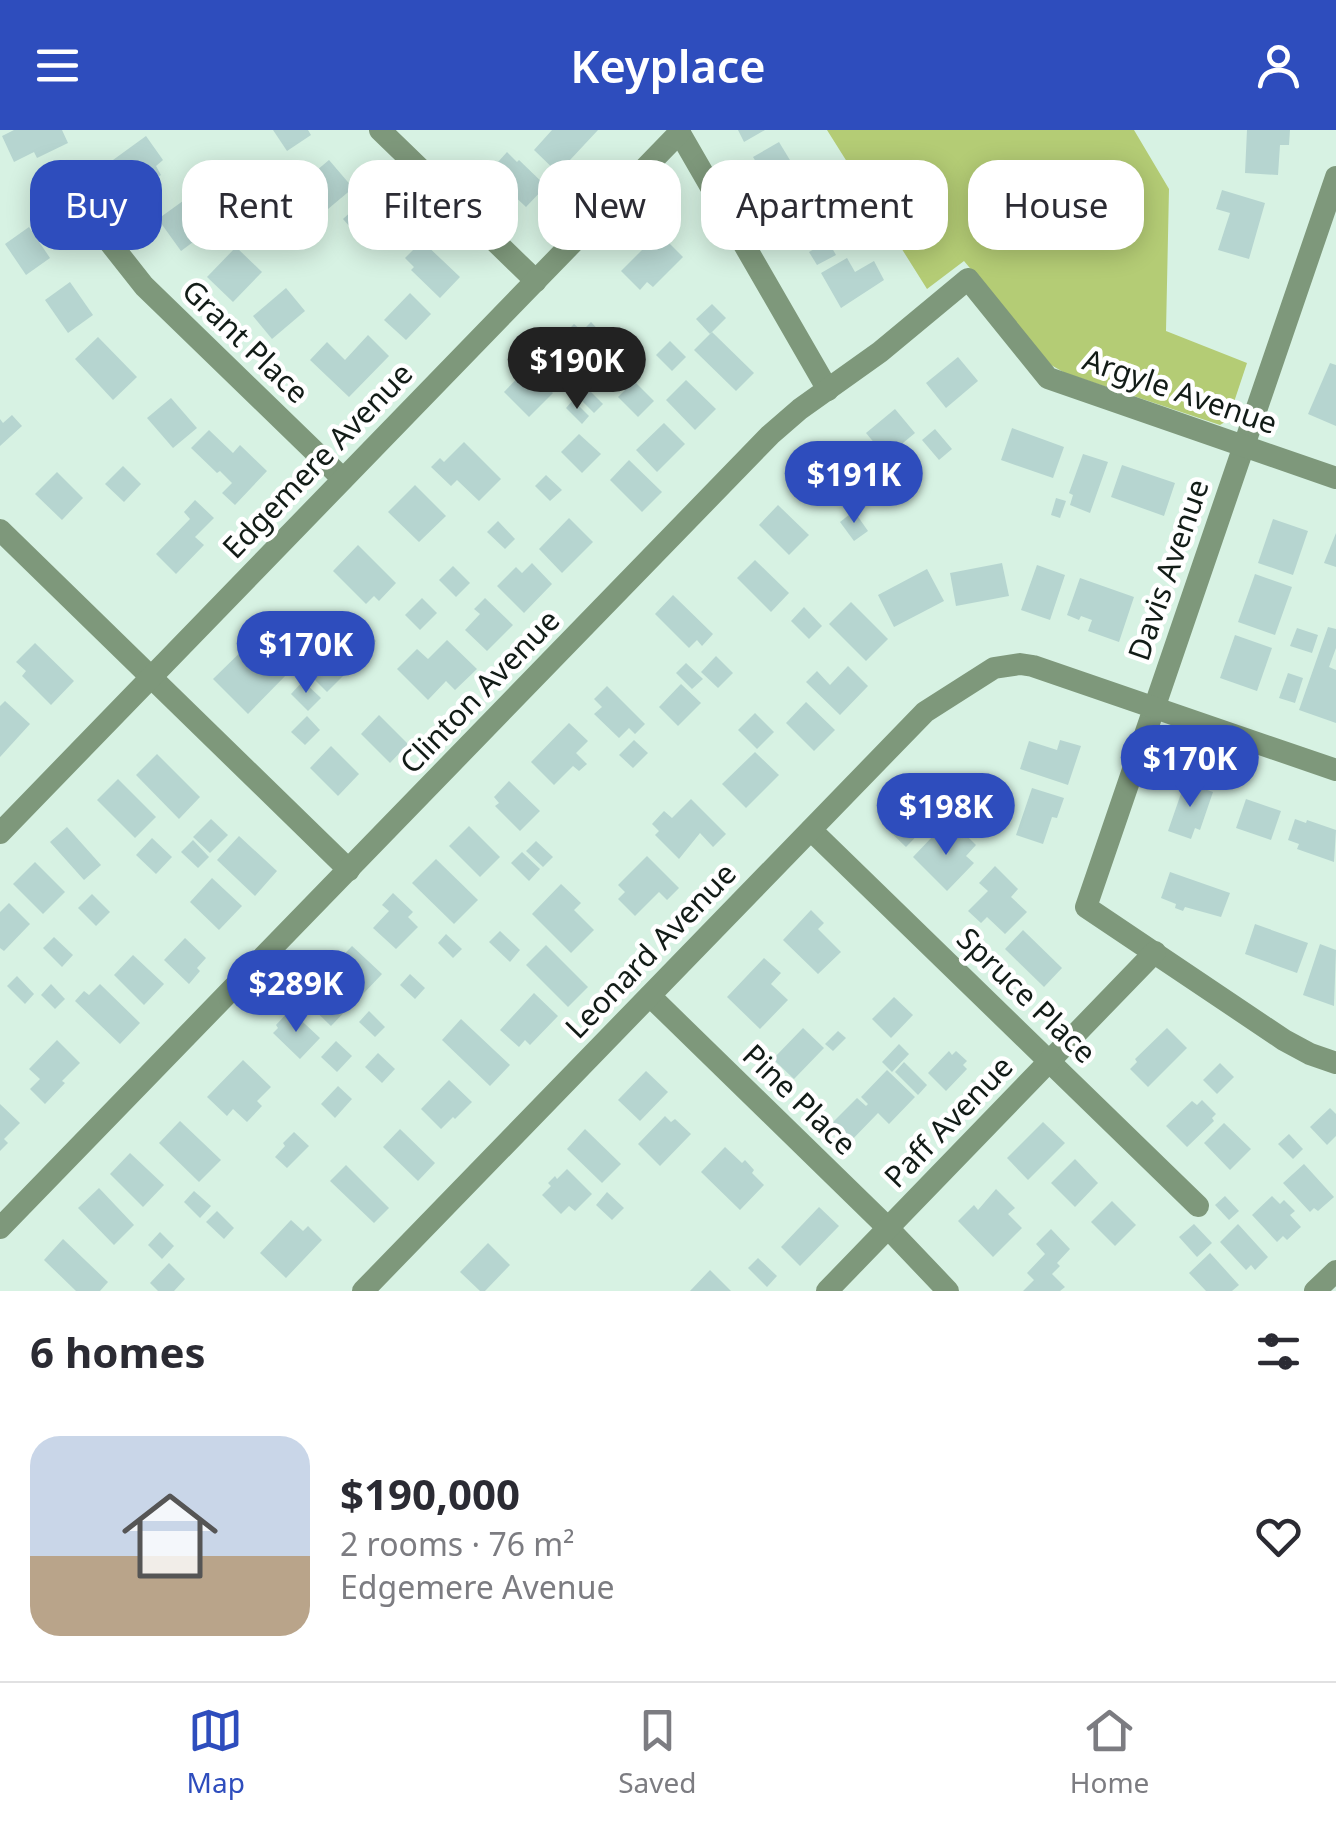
<!DOCTYPE html>
<meta charset="utf-8">
<style>
body{margin:0;font-family:"Noto Sans",sans-serif;background:#f7f7f7;color:#2b2b33;height:100vh;display:flex;flex-direction:column;font-size:38px;white-space:nowrap}
*{box-sizing:border-box;margin:0}
p{font-size:32px;color:#7c7c81}
.icon{flex:none;width:55px;height:55px;fill:none;stroke:currentColor;stroke-width:2;stroke-linecap:round;stroke-linejoin:round}
.map{position:relative;height:1161px;overflow:hidden}
.sheet{display:flex;flex-direction:column;background:#fff;flex:1}
.sheet>*{flex:none}
.hud{position:absolute;left:30px;top:30px;width:1278px;height:90px;display:flex;gap:20px}
.price{position:absolute;translate:-50% -85px;padding:0 22px;border-radius:35px;background:#2e4dbd;color:#fff;font-size:32px;line-height:65px;filter:drop-shadow(0 2px 5px #0008)}
.price::after{content:'';position:absolute;left:50%;top:60px;width:30px;height:22px;margin-left:-15px;background:inherit;clip-path:polygon(0 0,100% 0,50% 100%)}
.price.selected{background:#222;color:#fff}
ul{padding:0;list-style:none}
li{display:flex;align-items:center;gap:30px;height:250px;padding:0 30px}
li+li{border-top:2px solid #e1e1e2}
li span{display:grid;place-items:center;flex:none;width:280px;height:200px;border-radius:30px;color:#555}
li>.icon{margin-inline-start:auto}
span .icon{width:120px;height:120px;fill:#fffc;stroke-width:1}
li b{font-size:42px}
h2{display:flex;justify-content:space-between;align-items:center;height:120px;padding:0 30px;font-size:42px}
.tag{padding:0 35px;border-radius:30px;background:#fff;box-shadow:0 5px 25px #0003;font-size:35px;line-height:90px}
.tag.selected{background:#2e4dbd;color:#fff}
header{display:flex;justify-content:space-between;align-items:center;height:130px;padding:0 30px;background:#2e4dbd;color:#fff;font-size:45px;font-weight:600}
.menu{display:flex;justify-content:space-around;align-items:center;height:140px;border-top:2px solid #e1e1e2;background:#fff;font-size:28px;color:#7c7c81}
.menu a{display:grid;justify-items:center;gap:5px}
.menu .selected{color:#2e4dbd}
.map>svg:first-child{display:block}
.green{fill:#b4cc75}
.building{fill:#b6d5d0}
.lines{fill:none;stroke-linecap:round;stroke-linejoin:round}
.minor{stroke:#7e987b;stroke-width:22}
.labels{text-anchor:middle;stroke-width:9;stroke-linejoin:round;paint-order:stroke}
.street-label{font-size:30px;fill:#121c17;stroke:#fff}
</style>
<header><svg class="icon" aria-label="menu" viewBox="0 0 24 24"><path d="M4 6h16M4 12h16M4 18h16"/></svg>Keyplace<svg class="icon" aria-label="person" viewBox="0 0 24 24"><circle cx="12" cy="8" r="4"/><path d="M4 21q1-7 8-7t8 7"/></svg></header>
<div class="map">
<svg width="1336" height="1161" viewBox="0 0 1336 1161">
<rect width="100%" height="100%" fill="#d7f2e3"/>
<path class="green" d="M827,0H1134L1169,59L1166,201L1247,233L1228,290L1220,295L1065,243L1051,235L964,131L927,159Z"/>
<g class="building">
<path d="M14,0H62L68,13L37,28L34,22L14,32L2,6Z"/>
<path d="M273,0H308L311,5L287,21Z"/>
<path d="M552,0H598L570,30L573,33L561,46L534,20Z"/>
<path d="M738,0H765L744,12Z"/>
<path d="M1247,0H1290L1289,15H1280L1278,45L1245,43Z"/>
<path d="M146,6L163,30L156,36L161,45L137,62L113,30Z"/>
<path d="M779,12L799,45L773,60L753,27Z"/>
<path d="M507,22L517,32L519,30L546,56L526,77L489,42Z"/>
<path d="M329,30L353,58L328,79L304,51Z"/>
<path d="M807,59L826,94L801,109L781,74Z"/>
<path d="M1222,60L1265,73L1249,129L1218,120L1230,83L1216,79Z"/>
<path d="M194,63L205,79L194,88L205,103L181,121L158,89Z"/>
<path d="M862,65L869,78L849,90L842,77Z"/>
<path d="M367,67L391,94L367,116L343,89Z"/>
<path d="M29,97L50,128L26,145L5,114Z"/>
<path d="M659,103L683,127L653,157L647,152L640,160L621,141Z"/>
<path d="M422,111L460,147L440,168L411,140L414,137L405,128Z"/>
<path d="M828,111L836,125L817,135L809,122Z"/>
<path d="M236,117L262,142L233,172L207,147Z"/>
<path d="M847,128L855,142L874,131L884,150L841,178L821,143Z"/>
<path d="M70,152L93,185L68,203L45,170Z"/>
<path d="M286,158L305,181L272,209L253,186Z"/>
<path d="M410,163L431,184L406,210L384,190Z"/>
<path d="M712,174L726,188L710,204L696,189Z"/>
<path d="M591,192L607,209L569,247L545,223L574,194L582,201Z"/>
<path d="M712,202L754,243L736,261L694,220Z"/>
<path d="M368,205L389,226L349,267L310,230L327,212L345,230Z"/>
<path d="M98,207L137,247L113,270L75,229Z"/>
<path d="M670,211L686,227L672,241L656,225Z"/>
<path d="M958,227L978,251L946,278L926,253Z"/>
<path d="M1330,233L1336,235V296L1308,284Z"/>
<path d="M527,238L553,263L529,287L504,262Z"/>
<path d="M686,250L716,279L695,300L666,270Z"/>
<path d="M634,251L654,271L638,287L618,267Z"/>
<path d="M588,259L603,274L594,283L579,268Z"/>
<path d="M171,268L197,298L173,318L147,288Z"/>
<path d="M573,270L589,286L582,294L566,278Z"/>
<path d="M895,279L915,303L886,327L866,303Z"/>
<path d="M12,285L22,296L0,316V289L3,293Z"/>
<path d="M664,293L685,314L657,342L636,320Z"/>
<path d="M1012,298L1064,317L1053,348L1001,330Z"/>
<path d="M935,299L952,319L939,330L922,310Z"/>
<path d="M209,300L233,323L240,315L267,341L235,375L222,363L232,353L220,341L217,343L191,318Z"/>
<path d="M579,304L601,324L582,343L561,322Z"/>
<path d="M853,311L874,338L844,363L822,335Z"/>
<path d="M464,312L501,349L479,371L457,350L451,356L431,337L440,328L444,332Z"/>
<path d="M1083,324L1108,332L1090,383L1070,375L1073,365L1069,363Z"/>
<path d="M629,330L662,362L642,382L610,350Z"/>
<path d="M1122,335L1175,353L1164,386L1111,367Z"/>
<path d="M123,336L141,354L124,372L105,354Z"/>
<path d="M57,342L83,368L62,390L35,364Z"/>
<path d="M546,345L562,360L550,371L535,356Z"/>
<path d="M415,355L446,386L419,412L388,382Z"/>
<path d="M1056,368L1066,371L1060,388L1051,385Z"/>
<path d="M195,370L214,388L195,407L204,415L176,444L156,424L190,389L184,382Z"/>
<path d="M778,375L809,405L789,425L759,395Z"/>
<path d="M854,381L868,401L854,411L840,392Z"/>
<path d="M569,388L593,412L562,443L539,419Z"/>
<path d="M1273,389L1308,401L1293,445L1258,433Z"/>
<path d="M498,391L515,409L505,419L487,402Z"/>
<path d="M1336,403V437L1324,433Z"/>
<path d="M358,415L396,453L379,471L374,466L366,474L333,441Z"/>
<path d="M755,430L789,463L771,482L737,448Z"/>
<path d="M532,433L552,454L524,483L497,456L516,437L522,443Z"/>
<path d="M1002,433L1009,466L956,476L950,443Z"/>
<path d="M1037,435L1065,445L1050,490L1021,480Z"/>
<path d="M453,436L470,453L456,467L439,450Z"/>
<path d="M927,439L944,471L894,497L878,465Z"/>
<path d="M1255,444L1292,457L1275,505L1238,492Z"/>
<path d="M1080,448L1134,467L1119,512L1088,501L1092,490L1081,486L1079,490L1067,485Z"/>
<path d="M673,465L713,504L702,516L697,510L689,518L655,484Z"/>
<path d="M422,468L437,483L420,500L405,485Z"/>
<path d="M485,468L513,495L487,521L465,500L480,484L474,479Z"/>
<path d="M851,472L888,509L866,531L829,494Z"/>
<path d="M804,477L822,496L809,509L791,491Z"/>
<path d="M362,497L376,511L366,521L351,507Z"/>
<path d="M1328,497L1336,499V518L1329,537L1336,540V593L1299,580Z"/>
<path d="M1297,498L1318,505L1312,523L1290,516Z"/>
<path d="M1235,505L1272,518L1257,561L1220,548Z"/>
<path d="M255,508L289,542L248,584L213,549Z"/>
<path d="M447,510L477,539L455,560L446,551L428,570L397,539L417,519L428,529Z"/>
<path d="M331,512L354,535L327,562L301,536L310,527L307,524L317,513L323,520Z"/>
<path d="M35,513L74,551L51,575L22,546L26,541L16,532Z"/>
<path d="M716,526L733,543L718,558L701,542Z"/>
<path d="M686,533L703,549L692,559L676,543Z"/>
<path d="M848,536L868,556L840,585L806,552L817,541L830,555Z"/>
<path d="M1288,543L1303,548L1295,573L1279,568Z"/>
<path d="M303,551L321,568L308,581L291,564Z"/>
<path d="M681,554L701,573L678,596L659,577Z"/>
<path d="M607,556L645,594L635,604L629,598L619,608L594,584L602,577L594,569Z"/>
<path d="M5,571L30,594L0,627V576Z"/>
<path d="M806,572L835,600L814,621L786,593Z"/>
<path d="M755,583L774,602L757,619L738,600Z"/>
<path d="M379,585L408,614L390,633L361,604Z"/>
<path d="M307,586L320,600L305,615L291,602Z"/>
<path d="M569,593L588,611L576,623L587,634L579,641L573,636L554,655L531,632Z"/>
<path d="M634,610L648,623L633,638L619,625Z"/>
<path d="M1060,610L1081,616L1068,655L1020,639L1029,611L1057,620Z"/>
<path d="M331,616L359,644L338,666L310,638Z"/>
<path d="M755,622L779,645L746,678L722,654Z"/>
<path d="M157,624L200,667L179,689L136,645Z"/>
<path d="M931,643L955,666L906,717L882,694Z"/>
<path d="M118,649L156,687L135,708L97,670Z"/>
<path d="M509,651L540,681L520,701L495,676L499,673L494,667Z"/>
<path d="M1185,652L1213,662L1200,700L1195,698L1191,709L1168,701Z"/>
<path d="M1032,658L1064,668L1057,688L1052,687L1043,714L1016,705Z"/>
<path d="M691,669L726,704L713,717L700,703L679,729L655,705L659,701L652,694L664,681L672,688Z"/>
<path d="M1246,669L1281,681L1271,710L1236,698Z"/>
<path d="M211,689L228,705L210,723L193,707Z"/>
<path d="M1295,689L1306,693L1307,690L1336,700L1334,732L1297,719L1299,714L1288,710Z"/>
<path d="M469,696L500,727L480,747L449,716Z"/>
<path d="M67,697L101,735L84,750L50,712Z"/>
<path d="M962,701L976,715L966,726L974,733L947,761L913,727L934,705L937,707L942,702L952,712Z"/>
<path d="M239,706L277,741L255,766L217,730Z"/>
<path d="M152,708L172,727L156,744L136,725Z"/>
<path d="M193,710L209,727L198,738L181,722Z"/>
<path d="M536,711L553,727L543,737L526,721Z"/>
<path d="M522,722L540,739L529,751L511,733Z"/>
<path d="M647,726L679,758L667,770L659,762L635,786L618,769L625,762L618,755Z"/>
<path d="M436,729L478,770L454,794L412,753Z"/>
<path d="M35,732L65,762L43,784L13,754Z"/>
<path d="M995,736L1018,759L1011,767L1027,782L1005,804L987,787L981,793L968,781L988,761L979,753Z"/>
<path d="M1170,742L1230,763L1221,787L1185,777L1183,781L1175,778L1176,774L1161,768Z"/>
<path d="M212,748L242,776L219,800L190,772Z"/>
<path d="M561,754L581,773L574,780L594,800L571,823L532,784Z"/>
<path d="M393,763L413,782L408,787L418,797L396,819L373,798L389,781L382,775Z"/>
<path d="M92,764L110,782L96,796L78,778Z"/>
<path d="M9,773L30,794L4,821L0,818V782Z"/>
<path d="M811,780L824,793L818,799L841,822L818,844L783,810Z"/>
<path d="M1255,794L1308,813L1297,843L1245,824Z"/>
<path d="M1023,800L1062,838L1044,857L1005,819Z"/>
<path d="M500,801L520,820L510,832L489,812Z"/>
<path d="M446,804L462,819L453,828L438,813Z"/>
<path d="M54,807L73,825L62,837L43,818Z"/>
<path d="M185,808L206,828L197,838L200,841L189,854L164,830Z"/>
<path d="M1320,814L1336,820L1334,876L1303,865Z"/>
<path d="M546,815L588,857L568,877L526,835Z"/>
<path d="M352,816L382,844L363,864L337,839L340,836L336,833Z"/>
<path d="M133,825L164,854L144,875L114,845Z"/>
<path d="M764,828L781,843L771,854L788,870L760,899L727,867Z"/>
<path d="M410,844L425,858L415,869L400,855Z"/>
<path d="M17,846L34,864L25,874L7,856Z"/>
<path d="M321,846L351,875L331,896L301,867Z"/>
<path d="M51,854L65,869L55,879L41,865Z"/>
<path d="M100,854L140,893L120,914L75,871L84,861L89,865Z"/>
<path d="M534,863L558,886L530,915L525,910L519,917L500,900Z"/>
<path d="M894,867L913,885L891,908L872,889Z"/>
<path d="M290,880L320,908L300,929L273,903L278,898L276,895Z"/>
<path d="M369,881L385,897L375,907L359,892Z"/>
<path d="M461,889L510,935L490,956L442,910Z"/>
<path d="M803,898L824,918L794,949L773,929Z"/>
<path d="M1167,898L1187,918L1148,957L1130,939L1137,932L1135,929Z"/>
<path d="M838,901L846,908L833,921L825,914Z"/>
<path d="M57,910L80,933L62,951L65,953L45,974L30,959L40,949L29,939Z"/>
<path d="M336,911L352,926L337,942L321,927Z"/>
<path d="M899,914L909,924L892,942L882,932Z"/>
<path d="M949,921L952,925L956,921L967,931L963,935L967,939L946,961L928,943Z"/>
<path d="M378,923L395,939L382,953L365,937Z"/>
<path d="M243,930L271,957L257,971L262,976L247,992L233,979L227,986L207,967Z"/>
<path d="M904,932L927,955L918,965L895,942Z"/>
<path d="M1220,933L1234,947L1217,964L1203,950Z"/>
<path d="M887,940L915,967L889,994L878,983L846,1016L827,998L857,968L866,976L868,974L861,967Z"/>
<path d="M646,941L668,962L640,991L618,970Z"/>
<path d="M449,950L472,972L455,989L453,987L441,999L421,979Z"/>
<path d="M338,956L352,969L335,988L321,974Z"/>
<path d="M1202,970L1216,984L1212,988L1214,991L1187,1017L1166,996L1192,971L1197,975Z"/>
<path d="M0,974L20,993L4,1009L8,1013L0,1021Z"/>
<path d="M1330,978L1336,984V1006L1327,1015L1310,997Z"/>
<path d="M665,986L671,992L675,989L691,1004L660,1036L638,1014Z"/>
<path d="M180,991L221,1030L199,1052L159,1013Z"/>
<path d="M1043,992L1065,1013L1028,1050L1007,1028Z"/>
<path d="M1224,993L1251,1019L1230,1040L1204,1013Z"/>
<path d="M400,999L435,1033L418,1051L383,1017Z"/>
<path d="M585,999L621,1034L602,1053L567,1019Z"/>
<path d="M294,1002L309,1016L287,1038L275,1027L285,1016L283,1013Z"/>
<path d="M1289,1004L1303,1019L1293,1029L1278,1014Z"/>
<path d="M725,1017L742,1033L745,1030L754,1040L752,1043L764,1055L740,1080L701,1042Z"/>
<path d="M130,1023L164,1055L143,1077L110,1044Z"/>
<path d="M1075,1029L1098,1053L1075,1077L1051,1053Z"/>
<path d="M1304,1034L1334,1067L1318,1081L1314,1078L1310,1082L1283,1053Z"/>
<path d="M346,1035L389,1078L374,1093L330,1051Z"/>
<path d="M567,1039L592,1064L575,1081L569,1076L561,1084L542,1065L551,1056L548,1053L555,1046L557,1049Z"/>
<path d="M99,1058L134,1095L114,1115L78,1078Z"/>
<path d="M996,1059L1015,1078L1008,1084L1022,1098L993,1127L958,1091L974,1075L978,1080Z"/>
<path d="M194,1061L211,1076L200,1088L184,1072Z"/>
<path d="M607,1062L624,1078L612,1090L596,1075Z"/>
<path d="M1225,1066L1239,1081L1229,1090L1215,1075Z"/>
<path d="M1272,1066L1280,1074L1284,1070L1295,1081L1290,1085L1301,1097L1287,1110L1283,1106L1277,1112L1252,1085Z"/>
<path d="M1112,1071L1136,1095L1115,1116L1091,1092Z"/>
<path d="M819,1077L839,1096L800,1136L781,1117Z"/>
<path d="M217,1081L234,1098L224,1109L206,1092Z"/>
<path d="M291,1090L303,1101L308,1096L322,1110L286,1148L260,1123Z"/>
<path d="M1194,1094L1212,1113L1197,1127L1179,1107Z"/>
<path d="M1238,1094L1268,1127L1255,1140L1251,1135L1246,1140L1220,1112Z"/>
<path d="M1051,1099L1070,1119L1057,1133L1060,1136L1052,1144L1065,1157L1060,1161H1023L1034,1150L1027,1143L1045,1124L1036,1114Z"/>
<path d="M160,1102L174,1116L162,1129L148,1115Z"/>
<path d="M63,1109L108,1152L100,1161H76L44,1130Z"/>
<path d="M488,1113L510,1135L485,1161H480L460,1142Z"/>
<path d="M1210,1123L1239,1155L1232,1161H1206L1189,1143Z"/>
<path d="M758,1128L777,1146L767,1157L748,1138Z"/>
<path d="M169,1133L185,1149L174,1161H158L150,1153Z"/>
<path d="M710,1140L731,1161H690Z"/>
</g>
<g class="lines">
<g class="minor">
<path d="M380,0L536,151"/>
<path d="M678,0L828,260"/>
<path d="M1336,47L1086,777L1284,910L1310,924L1336,933"/>
<path d="M73,66L144,156L343,349"/>
<path d="M0,400L349,740"/>
<path d="M811,700L1198,1076"/>
<path d="M0,703L680,2"/>
<path d="M650,866L888,1098L948,1161"/>
<path d="M0,1098L770,305L800,279L880,222L968,149L1048,248L1336,348"/>
<path d="M363,1161L925,582L994,538L1020,534L1033,536L1336,640"/>
<path d="M827,1161L1155,822"/>
<path d="M1315,1161L1336,1141"/>
</g>
</g>
<g class="labels">
<g class="street-label">
<text transform="translate(245 212) rotate(44)" y="10">Grant Place</text>
<text transform="translate(1180 262) rotate(19)" y="10">Argyle Avenue</text>
<text transform="translate(318 331) rotate(-46)" y="10">Edgemere Avenue</text>
<text transform="translate(1169 440) rotate(-71)" y="10">Davis Avenue</text>
<text transform="translate(480 562) rotate(-46)" y="10">Clinton Avenue</text>
<text transform="translate(651 821) rotate(-46)" y="10">Leonard Avenue</text>
<text transform="translate(1026 866) rotate(44)" y="10">Spruce Place</text>
<text transform="translate(799 970) rotate(44)" y="10">Pine Place</text>
<text transform="translate(949 992) rotate(-46)" y="10">Paff Avenue</text>
</g>
</g>
</svg>
<b class="price selected" style="left:577px;top:282px">$190K</b>
<b class="price" style="left:854px;top:396px">$191K</b>
<b class="price" style="left:306px;top:566px">$170K</b>
<b class="price" style="left:1190px;top:680px">$170K</b>
<b class="price" style="left:946px;top:728px">$198K</b>
<b class="price" style="left:296px;top:905px">$289K</b>
<div class="hud">
<a class="tag selected">Buy</a>
<a class="tag">Rent</a>
<a class="tag">Filters</a>
<a class="tag">New</a>
<a class="tag">Apartment</a>
<a class="tag">House</a>
</div>
</div>
<section class="sheet">
<h2>6 homes<svg class="icon" aria-label="filters" viewBox="0 0 24 24"><path d="M4 7h16M4 17h16"/><circle cx="9" cy="7" r="2"/><circle cx="15" cy="17" r="2"/></svg></h2>
<ul>
<li><span style="background:linear-gradient(#c9d6e8 60%,#b9a48a 0)"><svg class="icon" aria-label="home" viewBox="0 0 24 24"><path d="M3 11l9-7 9 7M6 9v11h12V9"/></svg></span><div><b>$190,000</b><p>2 rooms · 76 m²</p><p>Edgemere Avenue</p></div><svg class="icon" aria-label="heart" viewBox="0 0 24 24"><path d="M12 20l-8-8c-3-5 5-10 8-4 3-6 11-1 8 4z"/></svg></li>
</ul>
</section>
<nav class="menu">
<a class="selected"><svg class="icon" aria-label="map" viewBox="0 0 24 24"><path d="M3 6l6-2 6 2 6-2v14l-6 2-6-2-6 2zM9 4v14M15 6v14"/></svg>Map</a>
<a><svg class="icon" aria-label="saved" viewBox="0 0 24 24"><path d="M7 4h10v16l-5-4-5 4z"/></svg>Saved</a>
<a><svg class="icon" aria-label="home" viewBox="0 0 24 24"><path d="M3 11l9-7 9 7M6 9v11h12V9"/></svg>Home</a>
</nav>
